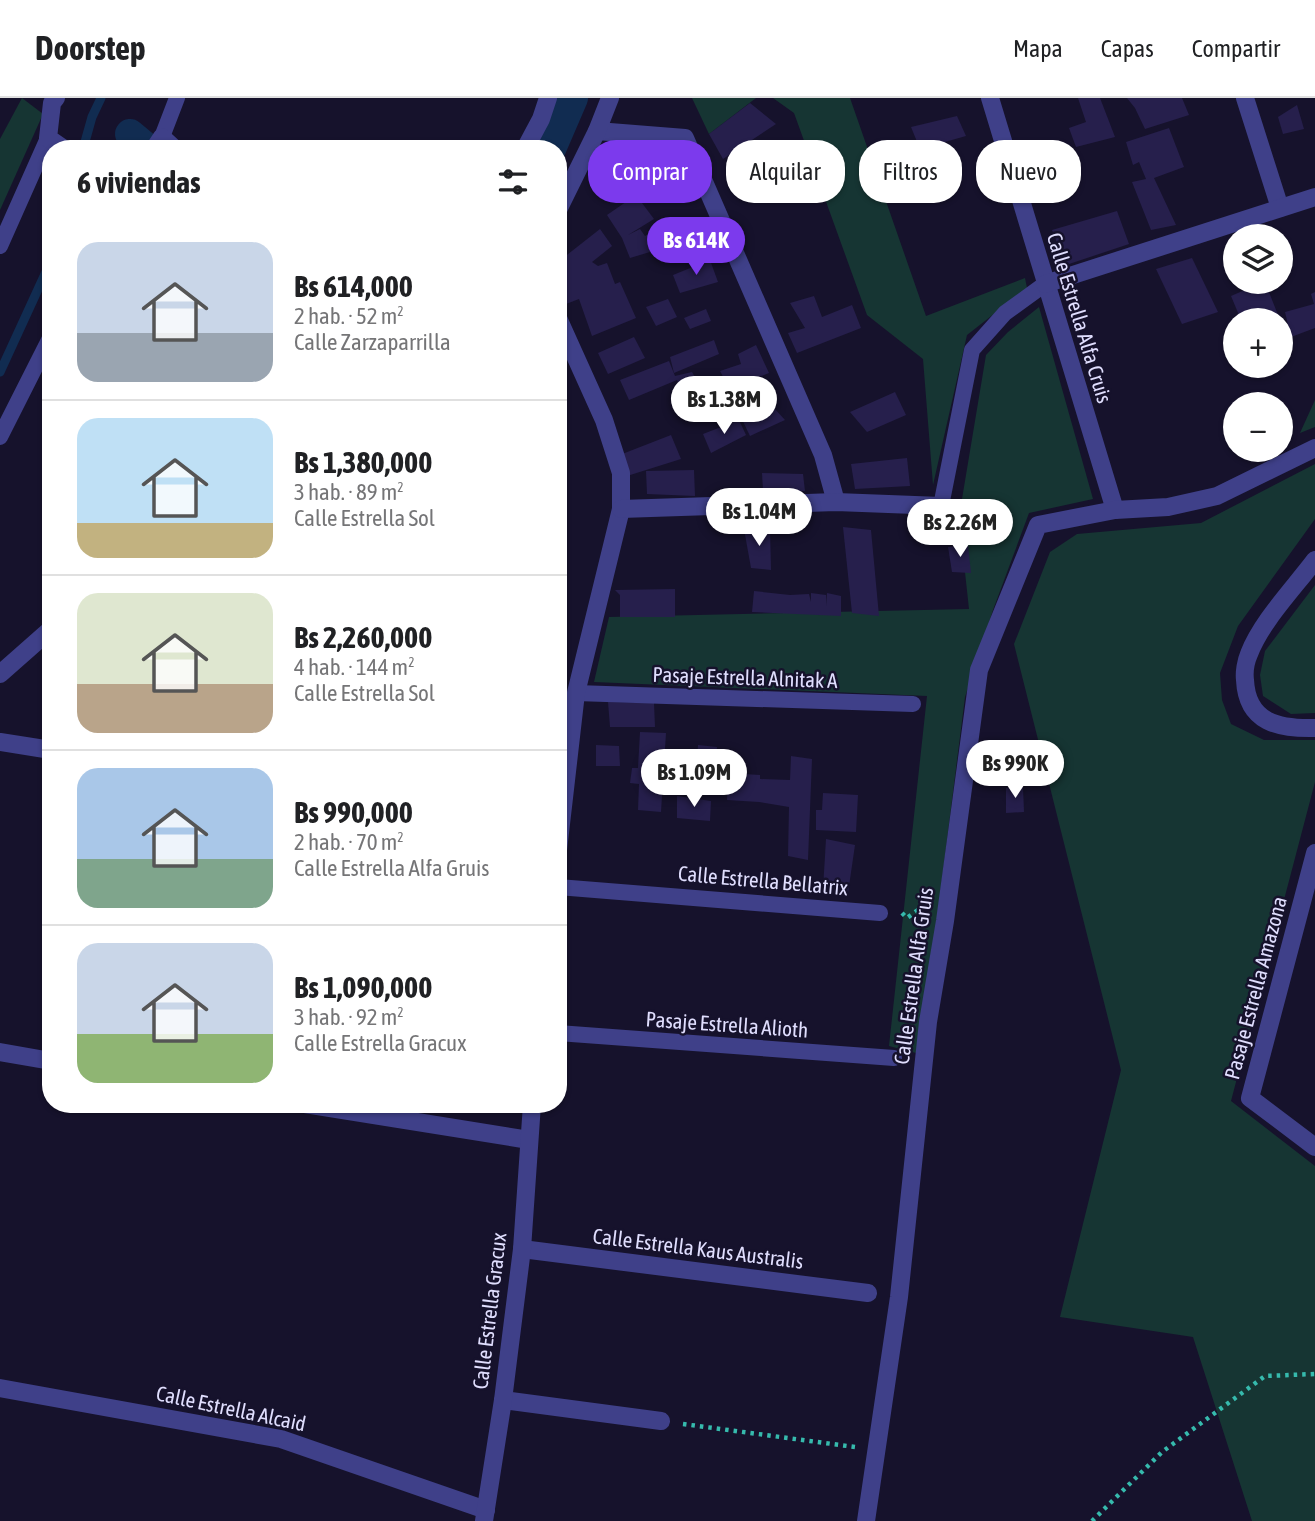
<!DOCTYPE html>
<html lang="es">
<meta charset="utf-8">
<style>
body{margin:0;font-family:"Asap Condensed",sans-serif;background:#f2f2f2;color:#202124;height:100vh;display:flex;flex-direction:column;font-size:26px;white-space:nowrap}
*{box-sizing:border-box;margin:0}
p{font-size:23px;color:#757577}
.icon{flex:none;width:38px;height:38px;fill:none;stroke:currentColor;stroke-width:2;stroke-linecap:round;stroke-linejoin:round}
.map{position:relative;flex:1;overflow:hidden}
.sheet{position:absolute;left:42px;top:42px;width:525px;height:973px;display:flex;flex-direction:column;background:#fff;border-radius:28px;box-shadow:0 2px 5px #0004}
.sheet>*{flex:none}
.banner{position:absolute;left:588px;top:42px;width:621px;height:63px;display:flex;gap:14px}
.fabs{position:absolute;left:1223px;top:126px;display:grid;gap:14px}
.fabs a{display:grid;place-items:center;width:70px;height:70px;border-radius:50%;background:#fff;box-shadow:0 2px 5px #0004;font-size:35px}
.price{position:absolute;translate:-50% -60px;padding:0 16px;border-radius:24px;background:#fff;color:#222;font-size:23px;line-height:46px;filter:drop-shadow(0 2px 4px #0008)}
.price::after{content:'';position:absolute;left:50%;top:42px;width:21px;height:16px;margin-left:-10px;background:inherit;clip-path:polygon(0 0,100% 0,50% 100%)}
.price.current{background:#7c3aed;color:#fff}
ul{padding:0;list-style:none}
li{display:flex;align-items:center;gap:21px;height:175px;padding:0 35px}
li+li{border-top:2px solid #e0e0e0}
li span{display:grid;place-items:center;flex:none;width:196px;height:140px;border-radius:21px;color:#555}
li>.icon{margin-inline-start:auto}
span .icon{width:84px;height:84px;fill:#fffc;stroke-width:1}
li b{font-size:30px}
h2{display:flex;justify-content:space-between;align-items:center;height:84px;padding:0 35px;font-size:30px}
.pill{padding:0 24px;border-radius:28px;background:#fff;box-shadow:0 2px 5px #0004;font-size:24px;line-height:63px}
.pill.current{background:#7c3aed;color:#fff}
header{display:flex;align-items:center;gap:42px;box-sizing:border-box;height:98px;padding:0 35px;background:#fff;border-bottom:2px solid #e0e0e0}
header strong{font-size:33px}
nav{display:flex;gap:38px;margin-inline-start:auto;font-size:24px}
.map>svg:first-child{display:block}
.green{fill:#163533}
.lines{fill:none;stroke-linecap:round;stroke-linejoin:round}
.stream{stroke:#112c51;stroke-width:9}
.canal{stroke:#112c51;stroke-width:30}
.building{fill:#261f4c}
.path{stroke:#36baad;stroke-width:4.5;stroke-dasharray:3.5 5;stroke-linecap:butt}
.service{stroke:#3f4089;stroke-width:16}
.minor{stroke:#3f4089;stroke-width:18}
.tertiary{stroke:#3f4089;stroke-width:18}
.labels{text-anchor:middle;stroke-width:5;stroke-linejoin:round;paint-order:stroke}
.street-label{font-size:21px;fill:#e0defe;stroke:#16122c}
</style>
<header>
<strong>Doorstep</strong>
<nav><a>Mapa</a><a>Capas</a><a>Compartir</a></nav>
</header>
<div class="map">
<svg width="1315" height="1423" viewBox="0 0 1315 1423">
<rect width="100%" height="100%" fill="#16122c"/>
<g class="green">
<path d="M22,0L43,16L0,112V41Z"/>
<path d="M692,0H756L709,36Z"/>
<path d="M773,0H850L926,218L1025,180L1027,190L967,237L933,387L923,261L867,217L794,15Z"/>
<path d="M1039,209L1093,401L1029,415L993,512L965,599L920,956L889,948L927,598L594,584L609,519L969,511L959,419L986,257L1008,234Z"/>
<path d="M1315,302V329L1300,335Z"/>
<path d="M1315,366V421L1238,528L1220,575L1222,602L1231,626L1264,642H1315V684L1231,1003L1315,1068V1423H1252L1193,1239L1060,1219L1121,972L1014,546L1050,454L1077,436L1201,425Z"/>
<path d="M1315,487V615L1291,616L1263,598L1260,577L1265,553Z"/>
</g>
<g class="lines">
<g class="stream">
<path d="M83,51L92,19L101,0"/>
<path d="M0,274L51,163"/>
</g>
<g class="canal">
<path d="M130,36L148,51"/>
<path d="M551,51L573,0"/>
</g>
</g>
<g class="building">
<path d="M1078,0H1100L1115,39L1076,49L1069,30L1086,24Z"/>
<path d="M1127,0H1182L1189,17L1145,31L1135,10Z"/>
<path d="M750,5L776,26L723,61L709,36Z"/>
<path d="M1297,7L1304,31L1283,36L1278,19Z"/>
<path d="M957,18L966,38L920,51L911,29Z"/>
<path d="M1169,30L1184,69L1154,80L1176,127L1151,132L1132,84L1146,81L1139,64L1133,67L1126,44Z"/>
<path d="M790,66L795,85L756,99L751,82Z"/>
<path d="M636,97L654,121L628,137L640,131L645,138L654,133L660,151L630,160L622,140L607,117Z"/>
<path d="M1117,113L1129,146L1066,167L1052,132Z"/>
<path d="M600,131L612,148L592,164L598,168L607,165L615,186L620,184L636,220L592,238L579,201L566,206L558,190V164Z"/>
<path d="M1192,160L1218,214L1182,226L1156,171Z"/>
<path d="M710,162L718,184L680,195L673,177Z"/>
<path d="M1263,184H1265L1280,222H1241L1231,198Z"/>
<path d="M1315,194V230L1291,239L1285,214L1314,206L1311,196Z"/>
<path d="M814,198L822,219L852,207L861,230L797,255L788,235L805,230L790,205Z"/>
<path d="M668,201L677,219L656,228L646,209Z"/>
<path d="M706,211L711,223L690,231L684,220Z"/>
<path d="M634,239L645,260L608,276L598,255Z"/>
<path d="M714,242L719,256L674,275L670,259Z"/>
<path d="M756,247L769,275L729,290L720,273L741,266L738,256Z"/>
<path d="M669,263L675,278L692,274L697,283L705,280L713,297L690,308L677,282L629,302L620,282Z"/>
<path d="M895,294L906,317L867,334L850,314Z"/>
<path d="M763,298L785,322L750,338L737,311Z"/>
<path d="M739,322L746,337L711,355L703,336Z"/>
<path d="M671,337L681,361L627,378L617,358Z"/>
<path d="M907,360L910,388L855,391L851,366Z"/>
<path d="M694,372L695,398L647,396L646,373Z"/>
<path d="M762,375L803,376L805,393H763Z"/>
<path d="M843,429L871,432L879,518L852,515Z"/>
<path d="M770,430L771,472L751,470L744,431Z"/>
<path d="M968,447L971,475L952,474L948,449Z"/>
<path d="M675,491V519H620V497L615,492Z"/>
<path d="M754,493L790,497L809,496L811,504V495L826,497V508L827,495L841,498V518L752,514Z"/>
<path d="M608,604L654,605L655,629H610Z"/>
<path d="M640,634L666,635L661,714L638,712L639,686L630,685L632,670H638Z"/>
<path d="M596,647L619,648L620,668H596Z"/>
<path d="M698,647L717,649L714,681L696,680Z"/>
<path d="M791,658L812,661L808,762L788,758L789,709L759,704L727,702L728,675L760,677V681L790,682Z"/>
<path d="M1023,689L1024,714L1006,715V690Z"/>
<path d="M823,695L858,697L856,734L816,732V712H822Z"/>
<path d="M677,698L711,703L710,723L677,720Z"/>
<path d="M826,741L855,747L848,795L823,791Z"/>
</g>
<g class="lines">
<g class="path">
<path d="M902,815L907,820L925,807"/>
<path d="M683,1326L855,1349"/>
<path d="M1092,1423L1162,1354L1265,1278L1315,1276"/>
</g>
<g class="service">
<path d="M162,39L177,0"/>
<path d="M0,148L48,40"/>
<path d="M0,339L51,238"/>
<path d="M941,408L972,252L1005,215L1045,186"/>
<path d="M576,595L913,606"/>
<path d="M558,789L880,815"/>
<path d="M558,935L894,960"/>
</g>
<g class="minor">
<path d="M990,0L1115,412"/>
<path d="M1245,0L1280,110"/>
<path d="M597,33L685,40L823,357L836,404"/>
<path d="M1045,186L1315,99"/>
<path d="M558,220L604,322L621,375V411L576,595L558,752"/>
<path d="M621,411L836,404L941,408"/>
<path d="M1315,462C1294,490 1261,524 1249,556C1246,563 1244,574 1245,582C1247,625 1279,631 1315,630"/>
<path d="M0,576L51,531"/>
<path d="M0,644L51,652"/>
<path d="M1315,755L1250,1000L1315,1049"/>
<path d="M0,954L51,963"/>
<path d="M305,1006L529,1042"/>
<path d="M522,1151L868,1195"/>
<path d="M0,1290L281,1341L486,1412"/>
<path d="M503,1302L661,1323"/>
<path d="M484,1423L503,1302L522,1151L532,1006"/>
<path d="M866,1423L899,1199L928,924L945,823L979,572L1038,427L1115,412L1168,409L1217,398L1315,350"/>
</g>
<g class="tertiary">
<path d="M56,0L52,5L48,40L64,51"/>
<path d="M154,51L162,39L175,51"/>
<path d="M525,51L541,21L548,0"/>
<path d="M558,112L597,33L610,0"/>
</g>
</g>
<g class="labels">
<g class="street-label">
<text transform="translate(1079 220) rotate(73)" y="7">Calle Estrella Alfa Cruis</text>
<text transform="translate(745 580) rotate(2)" y="7">Pasaje Estrella Alnitak A</text>
<text transform="translate(763 783) rotate(5)" y="7">Calle Estrella Bellatrix</text>
<text transform="translate(914 878) rotate(-82)" y="7">Calle Estrella Alfa Gruis</text>
<text transform="translate(1256 890) rotate(-75)" y="7">Pasaje Estrella Amazona</text>
<text transform="translate(727 927) rotate(4)" y="7">Pasaje Estrella Alioth</text>
<text transform="translate(698 1151) rotate(7)" y="7">Calle Estrella Kaus Australis</text>
<text transform="translate(490 1213) rotate(-83)" y="7">Calle Estrella Gracux</text>
<text transform="translate(231 1311) rotate(12)" y="7">Calle Estrella Alcaid</text>
</g>
</g>
</svg>
<div class="fabs">
<a><svg class="icon" aria-label="layers" viewBox="0 0 24 24"><path d="M12 4l9 5-9 5-9-5zM3 14l9 5 9-5"/></svg></a>
<a>+</a>
<a>−</a>
</div>
<b class="price current" style="left:696px;top:179px">Bs 614K</b>
<b class="price" style="left:724px;top:338px">Bs 1.38M</b>
<b class="price" style="left:759px;top:450px">Bs 1.04M</b>
<b class="price" style="left:960px;top:461px">Bs 2.26M</b>
<b class="price" style="left:1015px;top:702px">Bs 990K</b>
<b class="price" style="left:694px;top:711px">Bs 1.09M</b>
<div class="banner">
<a class="pill current">Comprar</a>
<a class="pill">Alquilar</a>
<a class="pill">Filtros</a>
<a class="pill">Nuevo</a>
</div>
<section class="sheet">
<h2>6 viviendas<svg class="icon" aria-label="filters" viewBox="0 0 24 24"><path d="M4 7h16M4 17h16"/><circle cx="9" cy="7" r="2"/><circle cx="15" cy="17" r="2"/></svg></h2>
<ul>
<li><span style="background:linear-gradient(#c9d6e8 65%,#9aa5b1 0)"><svg class="icon" aria-label="home" viewBox="0 0 24 24"><path d="M3 11l9-7 9 7M6 9v11h12V9"/></svg></span><div><b>Bs 614,000</b><p>2 hab. · 52 m²</p><p>Calle Zarzaparrilla</p></div></li>
<li><span style="background:linear-gradient(#bfe0f5 75%,#c2b280 0)"><svg class="icon" aria-label="home" viewBox="0 0 24 24"><path d="M3 11l9-7 9 7M6 9v11h12V9"/></svg></span><div><b>Bs 1,380,000</b><p>3 hab. · 89 m²</p><p>Calle Estrella Sol</p></div></li>
<li><span style="background:linear-gradient(#dfe7d0 65%,#b9a48a 0)"><svg class="icon" aria-label="home" viewBox="0 0 24 24"><path d="M3 11l9-7 9 7M6 9v11h12V9"/></svg></span><div><b>Bs 2,260,000</b><p>4 hab. · 144 m²</p><p>Calle Estrella Sol</p></div></li>
<li><span style="background:linear-gradient(#a9c7e8 65%,#7fa58c 0)"><svg class="icon" aria-label="home" viewBox="0 0 24 24"><path d="M3 11l9-7 9 7M6 9v11h12V9"/></svg></span><div><b>Bs 990,000</b><p>2 hab. · 70 m²</p><p>Calle Estrella Alfa Gruis</p></div></li>
<li><span style="background:linear-gradient(#c9d6e8 65%,#8fb573 0)"><svg class="icon" aria-label="home" viewBox="0 0 24 24"><path d="M3 11l9-7 9 7M6 9v11h12V9"/></svg></span><div><b>Bs 1,090,000</b><p>3 hab. · 92 m²</p><p>Calle Estrella Gracux</p></div></li>
</ul>
</section>
</div>
